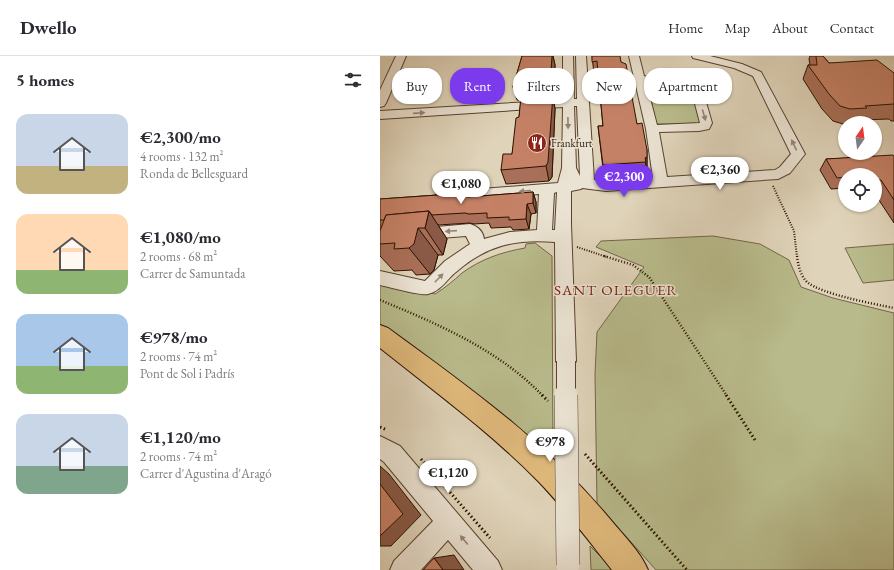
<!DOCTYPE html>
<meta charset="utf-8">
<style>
body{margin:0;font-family:"EB Garamond",serif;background:#f2f2f3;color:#2b2b33;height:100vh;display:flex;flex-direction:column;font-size:15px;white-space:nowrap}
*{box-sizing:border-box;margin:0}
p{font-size:13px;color:#7c7c81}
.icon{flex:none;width:22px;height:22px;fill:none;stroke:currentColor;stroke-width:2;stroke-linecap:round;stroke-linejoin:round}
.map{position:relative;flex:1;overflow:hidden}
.drawer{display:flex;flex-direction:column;background:#fff;width:380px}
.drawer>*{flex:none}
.hud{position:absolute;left:12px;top:12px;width:380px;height:36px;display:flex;gap:8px}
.needle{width:26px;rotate:14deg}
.buttons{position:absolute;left:458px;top:60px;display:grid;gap:8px}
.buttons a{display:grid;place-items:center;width:44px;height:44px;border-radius:50%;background:#fff;box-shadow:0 1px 3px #0004;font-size:20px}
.price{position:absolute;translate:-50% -34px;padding:0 9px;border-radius:14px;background:#fff;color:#222;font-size:13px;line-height:26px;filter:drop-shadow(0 1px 2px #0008)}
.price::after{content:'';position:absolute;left:50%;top:24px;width:12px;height:9px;margin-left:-6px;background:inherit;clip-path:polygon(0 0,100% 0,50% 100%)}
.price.on{background:#7c3aed;color:#fff}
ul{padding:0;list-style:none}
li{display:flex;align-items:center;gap:12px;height:100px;padding:0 16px}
li span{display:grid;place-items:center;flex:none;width:112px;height:80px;border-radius:12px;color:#555}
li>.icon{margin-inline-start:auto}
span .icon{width:48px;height:48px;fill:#fffc;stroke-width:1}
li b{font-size:17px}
h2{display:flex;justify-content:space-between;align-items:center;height:48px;padding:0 16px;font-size:17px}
.pill{padding:0 14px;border-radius:16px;background:#fff;box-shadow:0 1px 3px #0004;font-size:14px;line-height:36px}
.pill.on{background:#7c3aed;color:#fff}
header{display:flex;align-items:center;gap:24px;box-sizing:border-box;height:56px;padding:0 20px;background:#fff;border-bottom:1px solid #e1e1e2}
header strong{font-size:19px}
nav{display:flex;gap:22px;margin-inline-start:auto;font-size:14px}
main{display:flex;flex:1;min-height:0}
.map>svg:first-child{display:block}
.green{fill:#b8ba8b;stroke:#726646}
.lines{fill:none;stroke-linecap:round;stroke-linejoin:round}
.minor-casing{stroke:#59422f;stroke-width:2}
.major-casing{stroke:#2c1201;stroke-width:2}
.path-far2{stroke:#2c1201;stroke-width:2;stroke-dasharray:1 1.5;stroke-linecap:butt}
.path-far1{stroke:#2c1201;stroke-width:2.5;stroke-dasharray:1 2;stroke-linecap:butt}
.path{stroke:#2c1201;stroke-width:3;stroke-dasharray:1.5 2.5;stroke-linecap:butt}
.minor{fill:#eae2d2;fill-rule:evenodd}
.major{fill:#e0ba7c;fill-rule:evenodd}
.minor-bridge-far1-casing{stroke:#59422f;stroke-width:20;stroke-linecap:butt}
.minor-bridge-casing{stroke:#59422f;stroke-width:24;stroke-linecap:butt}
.minor-bridge-far1{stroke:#eae2d2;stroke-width:18}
.minor-bridge{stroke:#eae2d2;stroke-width:23}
.wall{fill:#a96f58;stroke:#2c1201}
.shaded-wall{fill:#8a5a47;stroke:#2c1201}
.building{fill:#c58166;stroke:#2c1201}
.oneway{fill:#948474}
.labels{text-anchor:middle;stroke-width:3;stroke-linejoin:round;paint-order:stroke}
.far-poi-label{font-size:11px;fill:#2c1201;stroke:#eae2d2;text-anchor:start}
.quarter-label{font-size:15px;letter-spacing:1px;fill:#7a1f14;stroke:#eae2d2}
</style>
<header>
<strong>Dwello</strong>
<nav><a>Home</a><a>Map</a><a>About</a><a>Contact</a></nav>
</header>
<main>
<section class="drawer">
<h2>5 homes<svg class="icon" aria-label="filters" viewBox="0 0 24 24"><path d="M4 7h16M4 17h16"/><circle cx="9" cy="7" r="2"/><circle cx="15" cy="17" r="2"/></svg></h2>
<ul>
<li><span style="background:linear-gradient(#c9d6e8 65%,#c2b280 0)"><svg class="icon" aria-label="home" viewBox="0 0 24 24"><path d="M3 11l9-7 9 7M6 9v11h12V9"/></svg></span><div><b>€2,300/mo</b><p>4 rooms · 132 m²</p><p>Ronda de Bellesguard</p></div></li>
<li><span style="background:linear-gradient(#ffd9b3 70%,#8fb573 0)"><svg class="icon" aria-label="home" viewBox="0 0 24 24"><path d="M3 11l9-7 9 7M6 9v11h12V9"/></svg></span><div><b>€1,080/mo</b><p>2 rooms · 68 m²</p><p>Carrer de Samuntada</p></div></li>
<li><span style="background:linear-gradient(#a9c7e8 65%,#8fb573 0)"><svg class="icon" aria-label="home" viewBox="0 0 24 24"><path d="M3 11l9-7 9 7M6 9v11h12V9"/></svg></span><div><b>€978/mo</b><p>2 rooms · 74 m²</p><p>Pont de Sol i Padrís</p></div></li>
<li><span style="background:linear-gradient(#c9d6e8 65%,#7fa58c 0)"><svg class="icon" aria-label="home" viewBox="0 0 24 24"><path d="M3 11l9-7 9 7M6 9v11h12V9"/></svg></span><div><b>€1,120/mo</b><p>2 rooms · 74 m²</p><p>Carrer d'Agustina d'Aragó</p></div></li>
</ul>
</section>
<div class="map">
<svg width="514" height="514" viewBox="0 0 514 514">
<rect width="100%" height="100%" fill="#dfd3b9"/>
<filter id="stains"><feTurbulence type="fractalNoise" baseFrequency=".005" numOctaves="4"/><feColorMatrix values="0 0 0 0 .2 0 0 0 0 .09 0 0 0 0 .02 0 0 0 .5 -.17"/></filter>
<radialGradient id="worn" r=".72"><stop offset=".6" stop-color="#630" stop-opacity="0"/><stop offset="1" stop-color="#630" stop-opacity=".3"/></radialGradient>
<g class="green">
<path d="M271,26L313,37L322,68H276L268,28Z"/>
<path d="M333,180L380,188L409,204L421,231L453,242L514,257V514H276L217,448L215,319L217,276L264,211L216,191L221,185Z"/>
<path d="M155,187L172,200L173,400L0,270V225L55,238C65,232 73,225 82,217C101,203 122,196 145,192L146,188Z"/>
<path d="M514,188V224L483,227L465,192Z"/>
<path d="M210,490L234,514H211Z"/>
</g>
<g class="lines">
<g class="minor-casing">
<g id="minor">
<path d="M16,0H26L6,47L4,50L0,51V34Z"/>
<path d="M183,0H193L194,43H197L196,0H206L214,124L226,125L273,122L266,73L249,0H259L264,20L318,34L324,39L332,67L329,73L319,75L279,76L287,121L395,114L400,111L411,98L373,20L354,12L313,2L312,0H330L362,8L381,16L425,98L410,117L398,123L226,135L202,132L201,133L191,135V168L196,305L193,311L186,314L179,311L176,305L175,186C135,183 107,189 76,216C66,224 61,235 48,238C40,240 10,231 0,229V215L45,225L65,205L90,188L86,180L9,186L6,193L0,195V176L90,168C97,170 103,175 104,183L130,176L157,174L159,138L62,146L57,145L55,141L57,137L62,136L178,127L182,112L183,51L0,63V55L183,44ZM266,27L310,38L313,40L320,67L277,69ZM194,50H197L200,120L196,112ZM177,136L175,174H172L174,137Z"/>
<path d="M0,380L20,390L118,505L122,514H93L68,484L41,514H10L14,505L53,465L4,406L0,403Z"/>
</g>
</g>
<g class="major-casing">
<path id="major" d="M0,269L8,272C90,332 164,384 230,463C243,479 260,495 268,514H232C208,484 185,453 158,425C110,376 54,335 0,292Z"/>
</g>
<g class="path-far2">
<path d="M393,130L414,175L417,201"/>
<path d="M197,191L227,201"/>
</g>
<g class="path-far1">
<path d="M224,200L253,209L269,221L347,340"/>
<path d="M417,200C418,208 420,219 427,226C441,238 494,248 514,252"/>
<path d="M0,244C58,268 119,294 163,340"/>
</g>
<g class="path">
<path d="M162,339L168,345"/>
<path d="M346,339L375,384"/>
<path d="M0,371L7,374"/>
<path d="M205,398L307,514"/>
<path d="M41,403L110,482"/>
</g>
<use href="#minor" class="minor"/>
<use href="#major" class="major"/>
<g class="minor-bridge-far1-casing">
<path id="minor-bridge-far1" d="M186,305V340"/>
</g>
<g class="minor-bridge-casing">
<path id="minor-bridge" d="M186,339L188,509"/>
</g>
<use href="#minor-bridge-far1" class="minor-bridge-far1"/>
<use href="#minor-bridge" class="minor-bridge"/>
</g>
<g class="wall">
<path d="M142,0H173L175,9L173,40L175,53L172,121L169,125L126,128L121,114L132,98L139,61L141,44H137L133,31Z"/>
<path d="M212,0L241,6L257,68L267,94V114H266L265,118L224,121L218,70H223L218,18H214Z"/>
<path d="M430,0H443L449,7L514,17V65H511L509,63L480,64L479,66L465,67V68H463L453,65L442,53L423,23L428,9H430L429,3Z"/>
<path d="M514,100V167L495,138V119H465V132L451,133L440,114L446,103Z"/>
<path d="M153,136L156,146V157L151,158L149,173L133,174L131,171L111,172L109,167L94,168L90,167L58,169L67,183L63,199H58L54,214L50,218L36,219L32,214L14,215L0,200V143L86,137L88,141Z"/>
</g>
<g class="shaded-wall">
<path d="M172,0H173L175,9L173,40L175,53L172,121L169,125L166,110L172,42L170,30Z"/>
<path d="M267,101V114H266L265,102Z"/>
<path d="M153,136L156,146V157L153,147Z"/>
<path d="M147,148L151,158L149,173L146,163Z"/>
<path d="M49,155L67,183L63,199L45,172Z"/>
<path d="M38,172L58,199L54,214L50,218L29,192Z"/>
<path d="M0,410L9,418L41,459L11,490H0Z"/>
<path d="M74,499L84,514H63L54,502Z"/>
</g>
<g class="building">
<path d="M142,0H172L170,30L133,31Z"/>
<path d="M212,0H240L241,6L246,8L257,68L262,67L267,94V101L265,102L266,106L223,109L218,70H223L217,5L212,6Z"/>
<path d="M436,0H443L449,7L497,4L514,17V48L485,50L487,52L470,53L460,50L449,38L428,9H437Z"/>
<path d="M173,38L168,106L166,110L121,114L123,98H132L136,62L139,61L141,40Z"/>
<path d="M513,99L514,100V144L501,124H496L495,122V119H465V121L457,122L446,103Z"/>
<path d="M153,136V147L147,148L146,163L129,164V161L107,162V157L89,158L85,157L52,159L49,155L6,159L4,164H0V143L86,137L87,141Z"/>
<path d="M49,155L45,172H38L34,188L29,192L14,193L15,187L0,188V175L6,159Z"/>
<path d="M0,428L23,458L0,480Z"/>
<path d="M54,502L63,514H43Z"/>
</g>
<defs><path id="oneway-solid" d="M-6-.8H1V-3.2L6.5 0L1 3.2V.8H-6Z"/></defs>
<g class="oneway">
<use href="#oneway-solid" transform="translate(39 57) rotate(-4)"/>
<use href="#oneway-solid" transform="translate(324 59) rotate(74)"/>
<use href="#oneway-solid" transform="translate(188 67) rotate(89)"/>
<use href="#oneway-solid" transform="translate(414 89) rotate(-115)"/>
<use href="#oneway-solid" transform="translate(145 135) rotate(176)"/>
<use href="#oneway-solid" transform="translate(71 175) rotate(176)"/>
<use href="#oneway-solid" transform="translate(59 222) rotate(-46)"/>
<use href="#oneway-solid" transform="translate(84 484) rotate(-130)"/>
</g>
<defs>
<g id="restaurant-disc" transform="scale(1)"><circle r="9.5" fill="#8f2418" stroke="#eae2d2"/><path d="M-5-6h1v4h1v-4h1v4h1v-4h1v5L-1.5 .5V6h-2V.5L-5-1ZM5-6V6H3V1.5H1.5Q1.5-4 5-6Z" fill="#fff"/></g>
</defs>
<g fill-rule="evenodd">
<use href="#restaurant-disc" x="157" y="87"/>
</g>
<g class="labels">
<g class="far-poi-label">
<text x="171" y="91">Frankfurt</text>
</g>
<g class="quarter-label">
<text x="236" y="239">SANT OLEGUER</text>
</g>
</g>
<rect width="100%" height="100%" filter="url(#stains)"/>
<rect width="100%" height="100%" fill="url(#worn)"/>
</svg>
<div class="buttons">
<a><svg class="needle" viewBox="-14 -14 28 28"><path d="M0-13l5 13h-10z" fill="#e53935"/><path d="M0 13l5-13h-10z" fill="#7c7c81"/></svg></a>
<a><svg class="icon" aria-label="locate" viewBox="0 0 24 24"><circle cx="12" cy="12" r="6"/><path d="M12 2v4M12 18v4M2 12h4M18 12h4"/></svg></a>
</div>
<b class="price" style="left:340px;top:135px">€2,360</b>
<b class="price on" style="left:244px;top:142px">€2,300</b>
<b class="price" style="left:81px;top:149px">€1,080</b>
<b class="price" style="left:170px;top:407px">€978</b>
<b class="price" style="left:68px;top:438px">€1,120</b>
<div class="hud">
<a class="pill">Buy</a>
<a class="pill on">Rent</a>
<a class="pill">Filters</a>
<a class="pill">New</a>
<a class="pill">Apartment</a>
</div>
</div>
</main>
